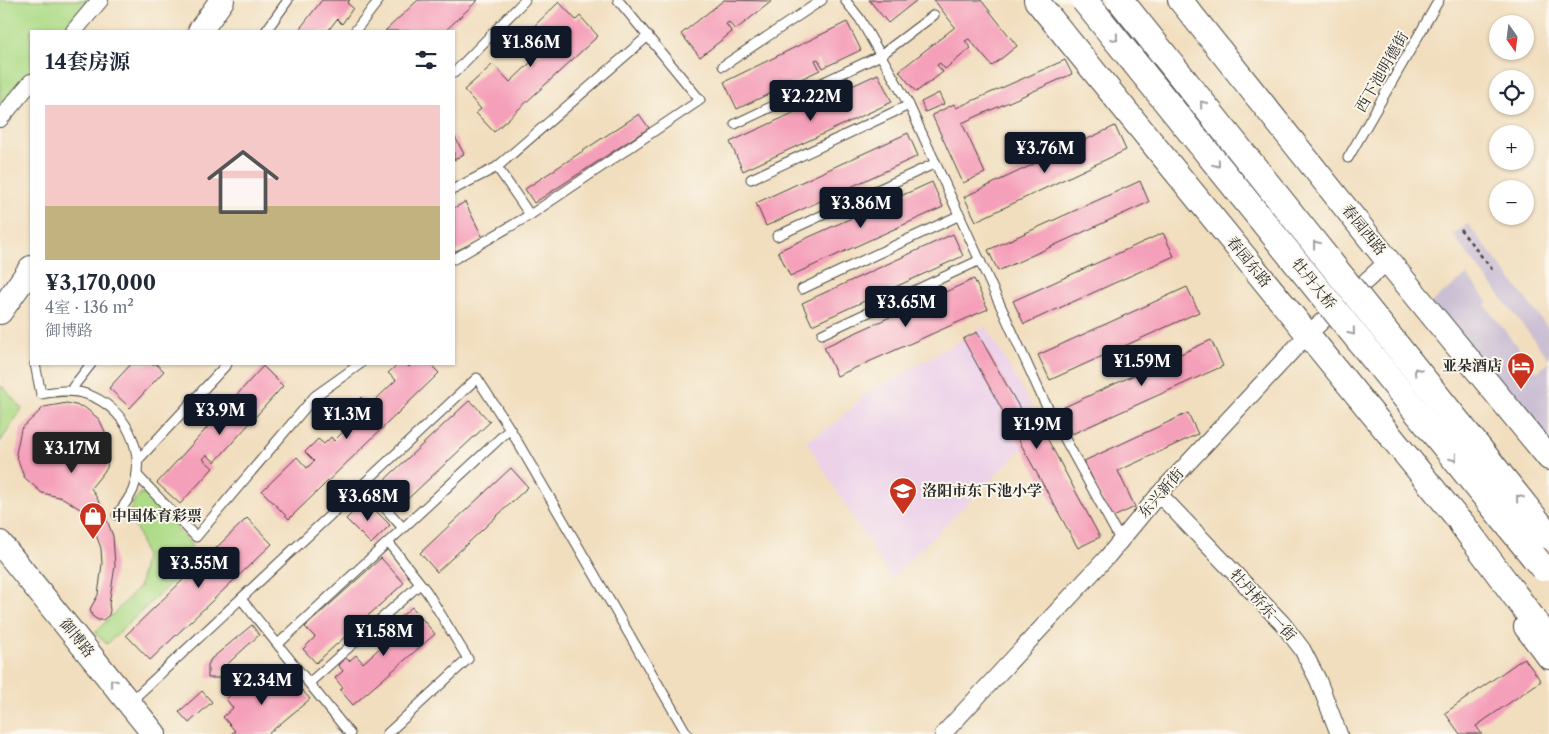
<!DOCTYPE html>
<html lang="zh">
<meta charset="utf-8">
<style>
body{margin:0;font-family:"Libre Caslon Text","Noto Serif SC",serif;background:#f2f2f3;color:#1f2937;height:100vh;display:flex;flex-direction:column;font-size:19px;white-space:nowrap}
*{box-sizing:border-box;margin:0}
p{font-size:16px;color:#747a83}
.icon{flex:none;width:28px;height:28px;fill:none;stroke:currentColor;stroke-width:2;stroke-linecap:round;stroke-linejoin:round}
.map{position:relative;flex:1;overflow:hidden}
.side{position:absolute;left:30px;top:30px;width:425px;height:335px;display:flex;flex-direction:column;background:#fff;border-radius:0px;box-shadow:0 1px 4px #0004}
.side>*{flex:none}
.needle{width:32px;rotate:166deg}
.tools{position:absolute;left:1489px;top:15px;display:grid;gap:10px}
.tools a{display:grid;place-items:center;width:45px;height:45px;border-radius:50%;background:#fff;box-shadow:0 1px 4px #0004;font-size:25px}
.price{position:absolute;translate:-50% -42px;padding:0 11px;border-radius:5px;background:#111827;color:#fff;font-size:16px;line-height:32px;filter:drop-shadow(0 1px 2px #0008)}
.price::after{content:'';position:absolute;left:50%;top:30px;width:15px;height:11px;margin-left:-8px;background:inherit;clip-path:polygon(0 0,100% 0,50% 100%)}
.price.current{background:#222;color:#fff}
ul{padding:0;list-style:none}
li{display:grid;align-content:center;gap:10px;height:265px;padding:0 15px}
li span{display:grid;place-items:center;height:155px;border-radius:0px;color:#555}
li>.icon{margin-inline-start:auto}
span .icon{width:90px;height:90px;fill:#fffc;stroke-width:1}
li b{font-size:21px}
h2{display:flex;justify-content:space-between;align-items:center;height:60px;padding:0 15px;font-size:21px}
.map>svg:first-child{display:block}
.built{fill:#ecd1e9}
.industrial{fill:#cbbfd4}
.green{fill:#addb87;stroke:#6c8359}
.building{fill:#f5a0ba}
.lines{fill:none;stroke-linecap:round;stroke-linejoin:round}
.lane-casing{stroke:#494641;stroke-width:11}
.street-casing{stroke:#494641;stroke-width:18}
.secondary-casing{stroke:#494641;stroke-width:26}
.primary-casing{stroke:#494641;stroke-width:28}
.path{stroke:#494641;stroke-width:2.5;stroke-dasharray:4 4;stroke-linecap:butt}
.lane{stroke:#fff;stroke-width:9}
.street{stroke:#fff;stroke-width:16}
.secondary{stroke:#fff;stroke-width:24}
.primary{stroke:#fff;stroke-width:26}
.primary-bridge-casing{stroke:#494641;stroke-width:28;stroke-linecap:butt}
.primary-bridge{stroke:#fff;stroke-width:26}
.oneway{stroke:#a0a0a0}
.labels{text-anchor:middle;stroke-width:4;stroke-linejoin:round;paint-order:stroke}
.street-label{font-size:15px;fill:#2b2b2b;stroke:#fbf7ec}
.poi-label{font-size:15px;font-weight:bold;fill:#2b2b2b;stroke:#fbf7ec;text-anchor:start}
</style>
<div class="map">
<svg width="1549" height="734" viewBox="0 0 1549 734">
<rect width="100%" height="100%" fill="#fbf7ec"/>
<filter id="ink" filterUnits="userSpaceOnUse"><feTurbulence type="fractalNoise" baseFrequency=".02" numOctaves="2"/><feDisplacementMap in="SourceGraphic" scale="10" xChannelSelector="R" yChannelSelector="G"/><feConvolveMatrix kernelMatrix="1 2 1 2 8 2 1 2 1" color-interpolation-filters="sRGB"/></filter>
<filter id="wash" filterUnits="userSpaceOnUse"><feTurbulence type="fractalNoise" baseFrequency=".0096" numOctaves="4" result="noise"/><feDisplacementMap in="SourceGraphic" scale="20" xChannelSelector="R" yChannelSelector="G"/><feGaussianBlur stdDeviation="1.12" result="paint"/><feColorMatrix in="noise" values="0 0 0 0 0 0 0 0 0 0 0 0 0 0 0 0 0 1.4 0 .05"/><feComposite in="paint" operator="in"/></filter>
<g filter="url(#wash)">
<rect width="100%" height="100%" fill="#f1debe"/>
<path class="built" d="M986,326L1048,435L1020,451L891,579L806,441L837,422L864,395Z"/>
<g class="industrial">
<path d="M1468,224L1549,329V359L1453,235Z"/>
<path d="M1467,275L1488,302L1485,305L1537,372L1549,363V384L1547,386L1549,388V471L1444,336L1419,312Z"/>
</g>
<g class="green">
<path d="M0,0H100L74,31H31V82L0,119Z"/>
<path d="M2,386L22,409L0,442V390Z"/>
<path d="M141,493L147,496L192,546L178,562L176,578L107,644L95,633L140,586L145,555L138,532L128,516L135,499Z"/>
</g>
<g id="blocks">
<g class="building">
<path d="M322,0H350L347,3L353,8L342,24L337,19L328,31H298Z"/>
<path d="M418,0H478L445,31H385Z"/>
<path d="M724,0L772,1L735,30L729,22L726,24L732,32L700,57L681,34Z"/>
<path d="M869,0H917L888,23Z"/>
<path d="M934,0H981L1017,46L992,66L969,39L965,41L971,48L945,69L940,63L937,65L943,72L916,92L899,71L955,27Z"/>
<path d="M559,2L576,20L580,16L598,36L494,132L476,113L481,109L464,90L493,64L510,82L547,47L531,29Z"/>
<path d="M847,22L861,50L823,68L818,59L815,60L820,70L778,90L774,81L770,83L775,91L737,109L724,82Z"/>
<path d="M1065,60L1072,74L962,123L985,173L963,183L932,115L954,104L956,108Z"/>
<path d="M878,74L892,102L743,171L730,142Z"/>
<path d="M939,93L944,104L925,112L921,102Z"/>
<path d="M639,114L649,128L534,203L525,189Z"/>
<path d="M1115,126L1126,150L976,221L964,197Z"/>
<path d="M908,133L918,156L766,226L756,203Z"/>
<path d="M454,135L464,154L454,160Z"/>
<path d="M1140,181L1149,202L998,271L988,250Z"/>
<path d="M932,182L943,207L790,276L778,251Z"/>
<path d="M465,202L483,238L454,252V208Z"/>
<path d="M1163,233L1174,256L1024,324L1013,301Z"/>
<path d="M953,234L963,256L812,325L802,303Z"/>
<path d="M974,279L988,309L837,376L824,347Z"/>
<path d="M1187,287L1199,312L1050,380L1038,355Z"/>
<path d="M977,332L1038,441L1046,436L1100,537L1078,548L963,339Z"/>
<path d="M1211,340L1223,366L1072,434L1060,409Z"/>
<path d="M131,364H156L164,371L130,408L109,388Z"/>
<path d="M398,364H406L409,367L412,364H430L439,373L289,519L262,491L297,457L307,468L314,461L305,452L318,439L324,444L331,437L334,441L354,421L346,412L361,397L369,406L396,380L388,373Z"/>
<path d="M263,366L283,386L215,462L207,455L203,459L213,468L180,504L157,483Z"/>
<path d="M470,400L490,422L399,507L378,486Z"/>
<path d="M67,403L84,407L99,419L110,442L107,468L91,488L102,507L113,536L115,566L109,604L110,610L109,615L103,620H98L92,616L90,609L98,595L102,564L101,548L93,527L80,509L63,498L42,493L24,477L16,454L21,429L44,407Z"/>
<path d="M1188,413L1198,434L1118,471L1135,507L1111,518L1084,461Z"/>
<path d="M511,468L528,487L437,572L420,553Z"/>
<path d="M365,500L390,525L371,544L346,519Z"/>
<path d="M247,518L272,544L150,660L126,635Z"/>
<path d="M381,558L404,583L316,663L303,649L315,637L305,627Z"/>
<path d="M412,607L435,634L353,705L340,690L343,688L335,678L343,671L338,665L346,658L349,661L356,655L363,663L394,635L388,628Z"/>
<path d="M252,625L259,635L221,670V678H208V665L211,659Z"/>
<path d="M1524,658L1541,681L1476,726L1482,734H1460L1445,713Z"/>
<path d="M258,672L265,681L268,678L280,691L290,682L299,693L302,690L310,699L268,734H231L235,731L223,717L233,708L226,699Z"/>
<path d="M202,691L212,702L189,723L179,712Z"/>
</g>
</g>
</g>
<g filter="url(#ink)">
<use href="#blocks" fill-opacity="0" stroke="#494641" stroke-width="1"/>
<g class="lines">
<g class="lane-casing">
<g id="lane">
<path d="M845,0L860,19L909,105L1043,399L1121,541"/>
<path d="M266,31L288,0"/>
<path d="M355,31L379,0"/>
<path d="M723,66L822,0"/>
<path d="M454,73L525,0"/>
<path d="M735,124L881,55L934,15"/>
<path d="M1348,158L1439,0"/>
<path d="M497,167L530,215"/>
<path d="M751,179L909,105"/>
<path d="M454,189L497,167L648,36"/>
<path d="M777,236L936,163"/>
<path d="M454,259L530,215L700,100L618,0"/>
<path d="M802,289L960,215"/>
<path d="M822,334L980,260"/>
<path d="M35,364L41,394C56,391 71,389 86,394C125,407 147,450 133,490C129,499 123,507 117,515"/>
<path d="M73,387L91,364"/>
<path d="M138,460L227,364"/>
<path d="M137,475L196,537L315,396L360,364"/>
<path d="M364,484L403,528"/>
<path d="M241,599L350,734"/>
<path d="M278,644L510,429"/>
<path d="M309,683L420,584"/>
<path d="M129,703L477,378L510,429L687,734"/>
<path d="M387,734L468,659L427,592L388,542"/>
</g>
</g>
<g class="street-casing">
<g id="street">
<path d="M74,31L100,0"/>
<path d="M0,119L31,82"/>
<path d="M1159,494L1282,623L1302,649L1318,680L1339,734"/>
<path d="M943,734L1108,556L1159,494L1308,334L1388,261"/>
</g>
</g>
<g class="secondary-casing">
<g id="secondary">
<path d="M1036,0L1462,524L1472,539"/>
<path d="M1180,0L1388,261L1549,458"/>
<path d="M200,31L222,0"/>
<path d="M0,312L31,268"/>
<path d="M0,543L154,734"/>
<path d="M1526,627L1549,657"/>
</g>
</g>
<g class="primary-casing">
<path id="primary" d="M1462,524L1549,641"/>
</g>
<path class="path" d="M1460,229L1494,272"/>
<use href="#lane" class="lane"/>
<use href="#street" class="street"/>
<use href="#secondary" class="secondary"/>
<use href="#primary" class="primary"/>
<g class="primary-bridge-casing">
<g id="primary-bridge">
<path d="M1084,0L1543,568"/>
<path d="M1120,0L1549,536"/>
</g>
</g>
<use href="#primary-bridge" class="primary-bridge"/>
</g>
<defs><path id="oneway-chevron" d="M-2-3.5L2.5 0L-2 3.5" fill="none" stroke-width="1.6" stroke-linecap="round" stroke-linejoin="round" transform="scale(1.25)"/></defs>
<g class="oneway">
<use href="#oneway-chevron" transform="translate(1115 38) rotate(51)"/>
<use href="#oneway-chevron" transform="translate(1203 104) rotate(-129)"/>
<use href="#oneway-chevron" transform="translate(1217 164) rotate(51)"/>
<use href="#oneway-chevron" transform="translate(1316 244) rotate(-129)"/>
<use href="#oneway-chevron" transform="translate(1352 332) rotate(51)"/>
<use href="#oneway-chevron" transform="translate(1417 371) rotate(-129)"/>
<use href="#oneway-chevron" transform="translate(1454 458) rotate(51)"/>
<use href="#oneway-chevron" transform="translate(1519 498) rotate(-129)"/>
<use href="#oneway-chevron" transform="translate(113 682) rotate(-129)"/>
</g>
</g>
<defs>
<g id="hotel-pin" transform="scale(1.4375)"><path d="M0 17L-7.5 6A9.5 9.5 0 1 1 7.5 6Z" fill="#c8321e" stroke="#fbf7ec"/><path d="M-6-4.5h1.5V1H6V5H4.5V3h-9V5H-6ZM-4 0a1.8 1.8 0 1 1 3.6 0ZM.5 0V-2.5h3Q6-2.5 6 0Z" fill="#fff"/></g>
<g id="school-pin" transform="scale(1.4375)"><path d="M0 17L-7.5 6A9.5 9.5 0 1 1 7.5 6Z" fill="#c8321e" stroke="#fbf7ec"/><path d="M0-5L7-2L0 1L-7-2ZM-4 1L0 2.5L4 1V4Q0 6-4 4Z" fill="#fff"/></g>
<g id="shop-pin" transform="scale(1.4375)"><path d="M0 17L-7.5 6A9.5 9.5 0 1 1 7.5 6Z" fill="#c8321e" stroke="#fbf7ec"/><path d="M-5-2.5h2.3a2.7 3.5 0 0 1 5.4 0H5L5.5 6h-11ZM-1.5-2.5h3a1.5 2.3 0 0 0-3 0Z" fill="#fff"/></g>
</defs>
<g fill-rule="evenodd">
<use href="#hotel-pin" x="1521" y="366"/>
<use href="#school-pin" x="903" y="491"/>
<use href="#shop-pin" x="93" y="516"/>
</g>
<g class="labels">
<g class="street-label">
<text transform="translate(1382 72) rotate(-60)" y="5">西下池明德街</text>
<text transform="translate(1364 230) rotate(51)" y="5">春园西路</text>
<text transform="translate(1249 262) rotate(51)" y="5">春园东路</text>
<text transform="translate(1314 284) rotate(51)" y="5">牡丹大桥</text>
<text transform="translate(1161 493) rotate(-49)" y="5">东兴新街</text>
<text transform="translate(1263 605) rotate(48)" y="5">牡丹桥东一街</text>
<text transform="translate(77 638) rotate(51)" y="5">御博路</text>
</g>
<g class="poi-label">
<text x="1502" y="371" text-anchor="end">亚朵酒店</text>
<text x="922" y="496">洛阳市东下池小学</text>
<text x="112" y="521">中国体育彩票</text>
</g>
</g>
</svg>
<div class="tools">
<a><svg class="needle" viewBox="-14 -14 28 28"><path d="M0-13l5 13h-10z" fill="#e53935"/><path d="M0 13l5-13h-10z" fill="#747a83"/></svg></a>
<a><svg class="icon" aria-label="locate" viewBox="0 0 24 24"><circle cx="12" cy="12" r="6"/><path d="M12 2v4M12 18v4M2 12h4M18 12h4"/></svg></a>
<a>+</a>
<a>−</a>
</div>
<b class="price" style="left:531px;top:68px">¥1.86M</b>
<b class="price" style="left:811px;top:122px">¥2.22M</b>
<b class="price" style="left:1045px;top:174px">¥3.76M</b>
<b class="price" style="left:861px;top:229px">¥3.86M</b>
<b class="price" style="left:906px;top:328px">¥3.65M</b>
<b class="price" style="left:1142px;top:387px">¥1.59M</b>
<b class="price" style="left:220px;top:436px">¥3.9M</b>
<b class="price" style="left:347px;top:440px">¥1.3M</b>
<b class="price" style="left:1037px;top:450px">¥1.9M</b>
<b class="price current" style="left:72px;top:474px">¥3.17M</b>
<b class="price" style="left:368px;top:522px">¥3.68M</b>
<b class="price" style="left:199px;top:589px">¥3.55M</b>
<b class="price" style="left:384px;top:657px">¥1.58M</b>
<b class="price" style="left:262px;top:706px">¥2.34M</b>
<section class="side">
<h2>14套房源<svg class="icon" aria-label="filters" viewBox="0 0 24 24"><path d="M4 7h16M4 17h16"/><circle cx="9" cy="7" r="2"/><circle cx="15" cy="17" r="2"/></svg></h2>
<ul>
<li><span style="background:linear-gradient(#f6c9c9 65%,#c2b280 0)"><svg class="icon" aria-label="home" viewBox="0 0 24 24"><path d="M3 11l9-7 9 7M6 9v11h12V9"/></svg></span><div><b>¥3,170,000</b><p>4室 · 136 m²</p><p>御博路</p></div></li>
</ul>
</section>
</div>
